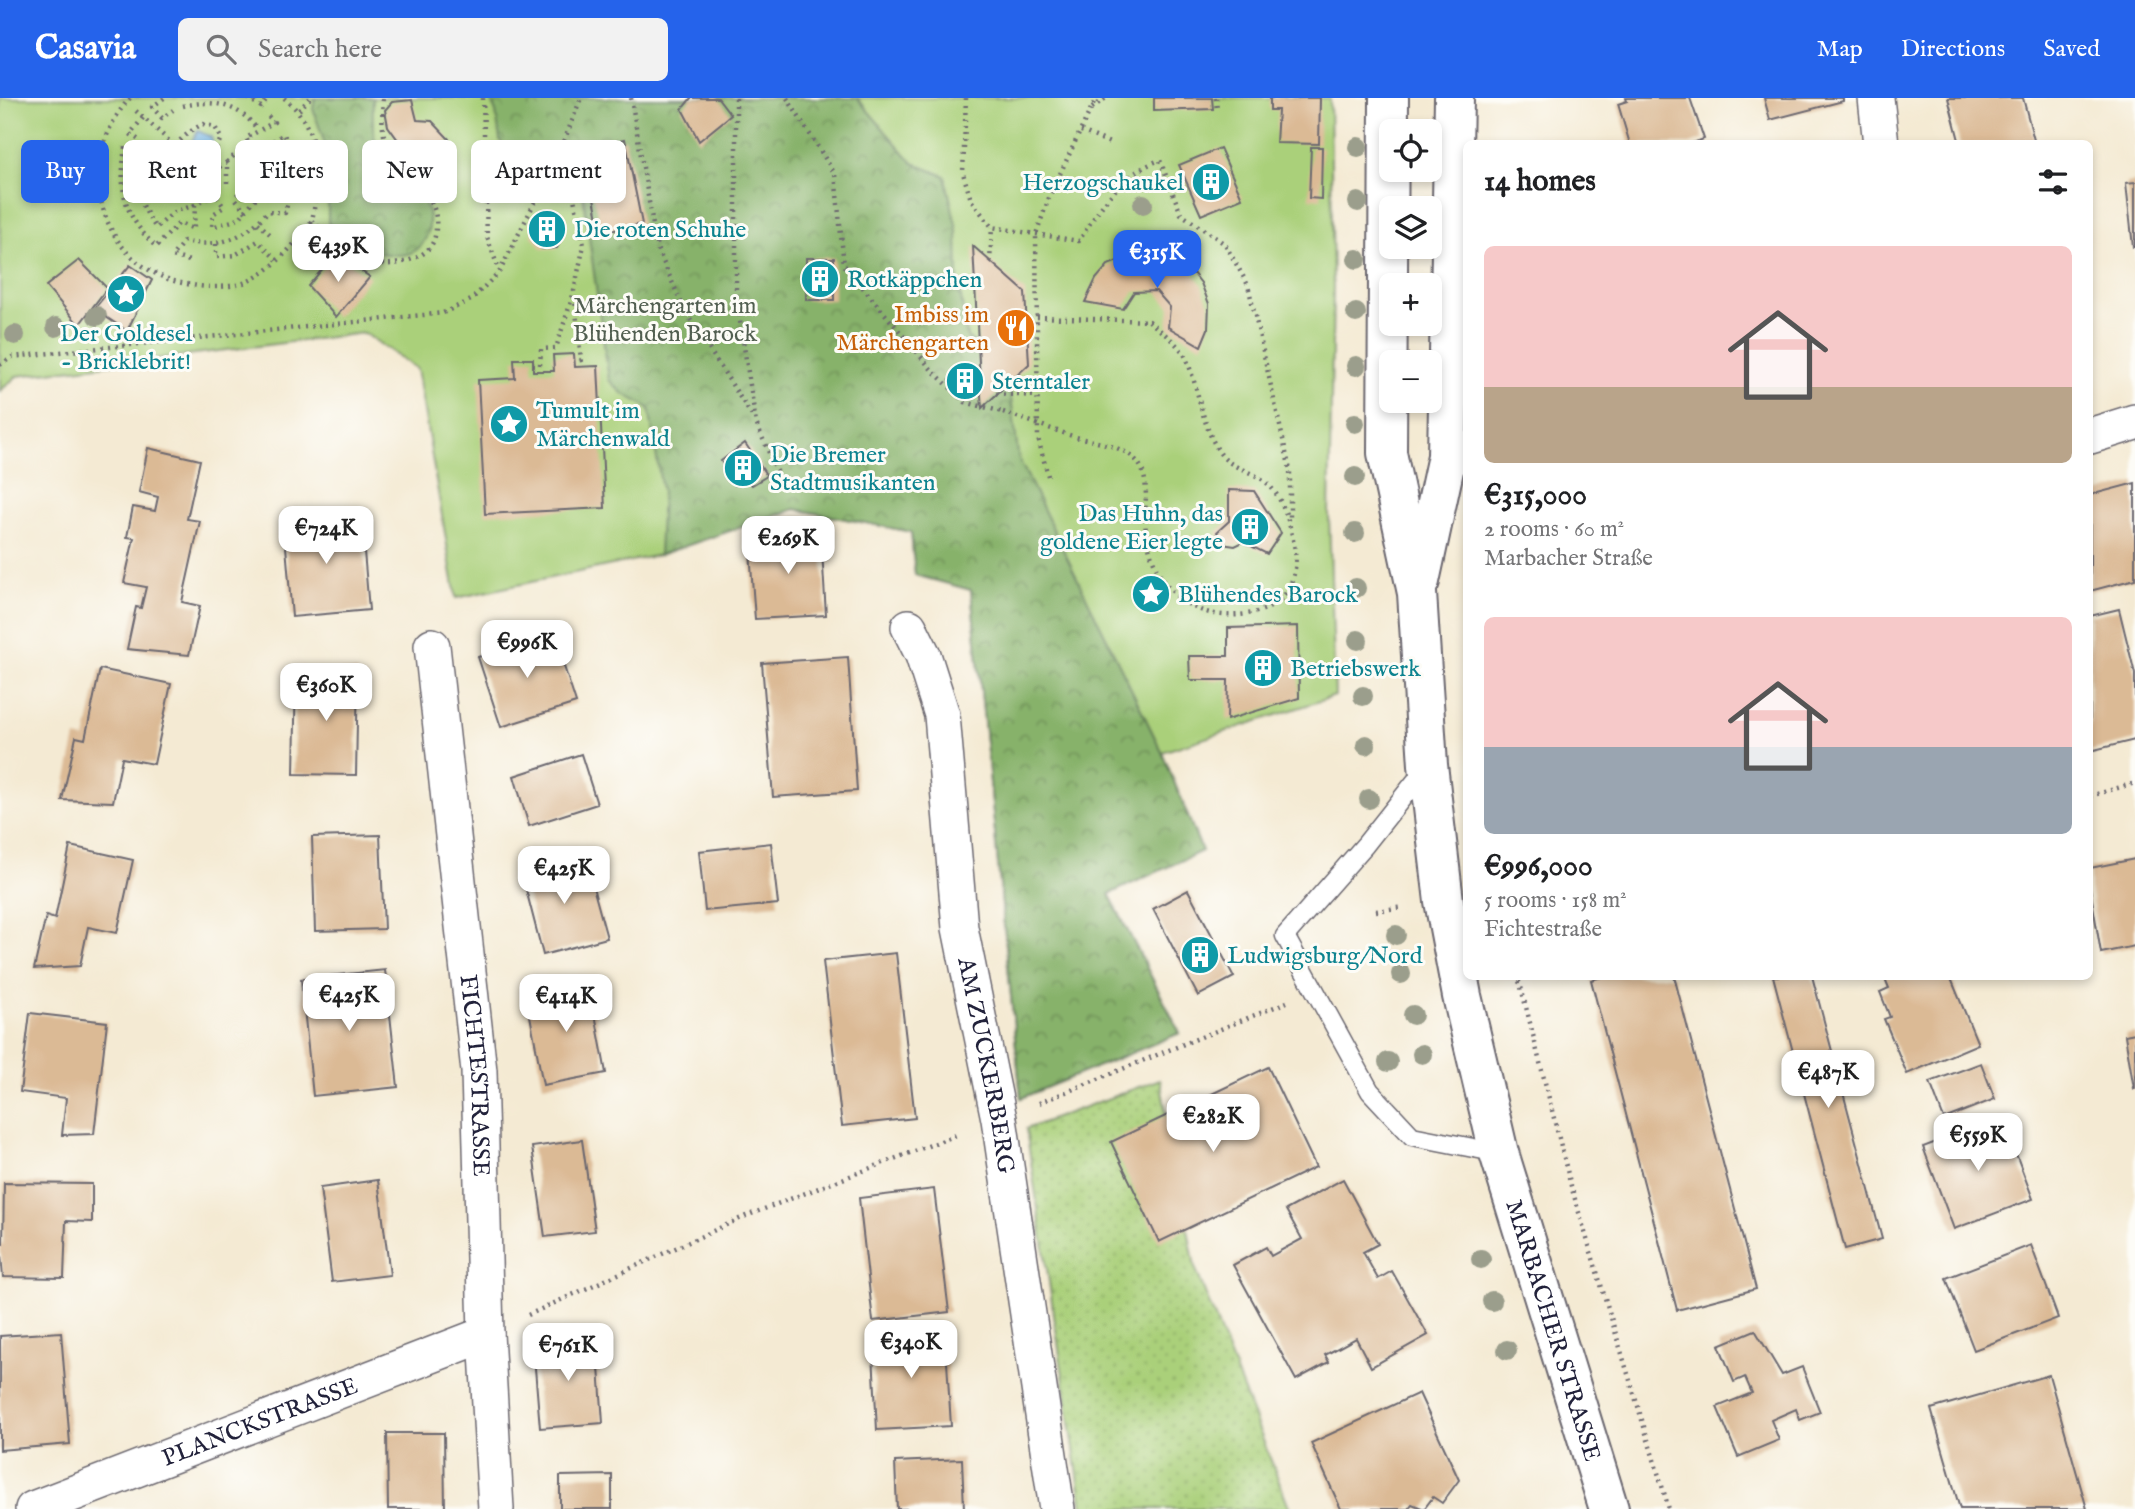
<!DOCTYPE html>
<meta charset="utf-8">
<style>
body{margin:0;font-family:"IM FELL English",serif;background:#f2f2f2;color:#202124;height:100vh;display:flex;flex-direction:column;font-size:26px;white-space:nowrap}
*{box-sizing:border-box;margin:0}
p{font-size:23px;color:#757577}
.icon{flex:none;width:38px;height:38px;fill:none;stroke:currentColor;stroke-width:2;stroke-linecap:round;stroke-linejoin:round}
.map{position:relative;flex:1;overflow:hidden}
.drawer{position:absolute;left:1463px;top:42px;width:630px;height:840px;display:flex;flex-direction:column;background:#fff;border-radius:10px;box-shadow:0 4px 10px #0003}
.drawer>*{flex:none}
.top-card{position:absolute;left:21px;top:42px;width:665px;height:63px;display:flex;gap:14px}
.tools{position:absolute;left:1379px;top:21px;display:grid;gap:14px}
.tools a{display:grid;place-items:center;width:63px;height:63px;border-radius:10px;background:#fff;box-shadow:0 4px 10px #0003;font-size:35px}
.price{position:absolute;translate:-50% -60px;padding:0 16px;border-radius:14px;background:#fff;color:#222;font-size:23px;line-height:46px;filter:drop-shadow(0 2px 4px #0008)}
.price::after{content:'';position:absolute;left:50%;top:42px;width:21px;height:16px;margin-left:-10px;background:inherit;clip-path:polygon(0 0,100% 0,50% 100%)}
.price.on{background:#2563eb;color:#fff}
ul{padding:0;list-style:none}
li{display:grid;align-content:center;gap:14px;height:371px;padding:0 21px}
li span{display:grid;place-items:center;height:217px;border-radius:10px;color:#555}
li>.icon{margin-inline-start:auto}
span .icon{width:126px;height:126px;fill:#fffc;stroke-width:1}
li b{font-size:30px}
h2{display:flex;justify-content:space-between;align-items:center;height:84px;padding:0 21px;font-size:30px}
.tag{padding:0 24px;border-radius:10px;background:#fff;box-shadow:0 4px 10px #0003;font-size:24px;line-height:63px}
.tag.on{background:#2563eb;color:#fff}
header{display:flex;align-items:center;gap:42px;box-sizing:border-box;height:98px;padding:0 35px;background:#2563eb;color:#fff}
header strong{font-size:33px}
nav{display:flex;gap:38px;margin-inline-start:auto;font-size:24px}
.search{width:490px;height:63px;background:#f2f2f2;display:flex;align-items:center;gap:18px;box-sizing:border-box;padding:0 24px;border-radius:10px;color:#757577;font-size:26px}
.map>svg:first-child{display:block}
.green{fill:#aad07a;stroke:#66795a;stroke-width:2}
.forest{fill:url(#forest-crowns);stroke:#546a52;stroke-width:2}
.garden{fill:url(#garden-dots);stroke:#66795a;stroke-width:2}
.water{fill:#6cb0e2;stroke:#47698e;stroke-width:2}
.building{fill:#dbba95}
.lines{fill:none;stroke-linecap:round;stroke-linejoin:round}
.lane-casing{stroke:#6c6870;stroke-width:21}
.street-casing{stroke:#6c6870;stroke-width:38}
.secondary-casing{stroke:#6c6870;stroke-width:42}
.path{stroke:#6c6870;stroke-width:4.5;stroke-dasharray:2 5;stroke-linecap:butt}
.lane{stroke:#fff;stroke-width:18}
.street{stroke:#fff;stroke-width:35}
.secondary{stroke:#fff;stroke-width:38}
.path-bridge{stroke:#6c6870;stroke-width:4.5;stroke-dasharray:2 5;stroke-linecap:butt}
.tree{fill:#9b9e8c}
.labels{text-anchor:middle;stroke-width:6;stroke-linejoin:round;paint-order:stroke}
.culture-label{font-size:24px;fill:#0d838f;stroke:#fdfcf7;text-anchor:start}
.park-label{font-size:24px;fill:#525f51;stroke:#fdfcf7}
.food-label{font-size:24px;fill:#c56008;stroke:#fdfcf7;text-anchor:end}
.street-label{font-size:24px;fill:#22223b;stroke:#fdfcf7}
</style>
<header>
<strong>Casavia</strong>
<div class="search"><svg class="icon" aria-label="search" viewBox="0 0 24 24"><circle cx="10" cy="10" r="6"/><path d="M15 15l6 6"/></svg>Search here</div>
<nav><a>Map</a><a>Directions</a><a>Saved</a></nav>
</header>
<div class="map">
<svg width="2135" height="1411" viewBox="0 0 2135 1411">
<defs>
<pattern id="forest-crowns" width="20" height="18" patternUnits="userSpaceOnUse" patternTransform="scale(1.75)"><rect width="20" height="18" fill="#87b26a"/><path d="M2 6a3 3 0 1 1 6 0M12 15a3 3 0 1 1 6 0" fill="none" stroke="#6e9058"/></pattern>
<pattern id="garden-dots" width="8" height="8" patternUnits="userSpaceOnUse" patternTransform="scale(1.75)"><rect width="8" height="8" fill="#aad07a"/><path d="M2 2h.1M6 6h.1" fill="none" stroke="#92b26a" stroke-width="1.8" stroke-linecap="round"/></pattern>
</defs>
<rect width="100%" height="100%" fill="#fdfcf7"/>
<filter id="ink" filterUnits="userSpaceOnUse"><feTurbulence type="fractalNoise" baseFrequency=".0143" numOctaves="2"/><feDisplacementMap in="SourceGraphic" scale="14" xChannelSelector="R" yChannelSelector="G"/><feConvolveMatrix kernelMatrix="1 2 1 2 8 2 1 2 1" color-interpolation-filters="sRGB"/></filter>
<filter id="wash" filterUnits="userSpaceOnUse"><feTurbulence type="fractalNoise" baseFrequency=".00686" numOctaves="4" result="noise"/><feDisplacementMap in="SourceGraphic" scale="28" xChannelSelector="R" yChannelSelector="G"/><feGaussianBlur stdDeviation="1.57" result="paint"/><feColorMatrix in="noise" values="0 0 0 0 0 0 0 0 0 0 0 0 0 0 0 0 0 1.4 0 .05"/><feComposite in="paint" operator="in"/></filter>
<g filter="url(#wash)">
<rect width="100%" height="100%" fill="#f4ead3"/>
<path class="green" d="M0,0H1330L1333,189L1329,417L1335,598L1162,654L1202,753L1109,796L1180,935L1021,1000L971,492L915,477L911,434L795,411L659,457L456,500L417,271L364,235L17,278L0,293Z"/>
<g class="forest">
<path d="M315,0H373C373,17 371,38 379,53C383,62 390,73 397,80C404,87 415,92 422,101C437,121 428,157 400,157C371,157 349,144 328,125V55L313,11Z"/>
<path d="M490,0H857L913,65L945,78L957,131L958,180L967,239C976,246 992,253 998,263C1015,292 1013,328 1019,361L1162,654L1202,753L1109,796L1180,935L1021,1000L971,492L915,477L911,434L795,411L659,457L662,393L649,310L622,295L609,282L582,90L573,67L551,63L513,65L500,42L496,14Z"/>
</g>
<path class="garden" d="M1160,981L1195,1169L1290,1411H1083L1026,1031Z"/>
<path class="water" d="M198,33L211,39L213,47L194,68L182,88L174,90L166,83V74L185,55Z"/>
<g id="blocks">
<g class="building">
<path d="M691,0H718L731,17L699,43L682,11Z"/>
<path d="M1154,0H1212L1213,11L1154,13Z"/>
<path d="M1270,0H1320L1319,46L1276,45L1278,12H1270Z"/>
<path d="M1626,0H1690L1704,41L1690,46H1630L1618,6L1627,3Z"/>
<path d="M1764,0H1843V3L1770,22Z"/>
<path d="M1948,0H2023L2035,46H1960Z"/>
<path d="M412,2L417,22L432,23L449,41L439,64L416,67L388,28L385,12L392,4Z"/>
<path d="M625,41L642,126L601,135L584,50Z"/>
<path d="M1311,49H1322L1321,101L1309,100Z"/>
<path d="M1220,50L1242,100L1201,117L1179,67Z"/>
<path d="M2135,84V149H2133L2126,85Z"/>
<path d="M538,124H554L563,138L557,150L542,151L532,138Z"/>
<path d="M973,148L1025,194L1029,266L982,310L980,285L967,299L949,282L964,267L980,284Z"/>
<path d="M1139,154H1156L1171,159L1189,170L1201,185L1209,206L1208,231L1201,248L1168,229L1170,209L1156,193L1134,194L1123,211L1085,204L1096,181L1108,167Z"/>
<path d="M335,156L370,179L336,219L308,188Z"/>
<rect x="806" y="160" width="28" height="42"/>
<path d="M79,162L107,190L79,227L46,188Z"/>
<path d="M130,167L152,182L127,233L94,211Z"/>
<path d="M574,256L575,269L598,268L605,410L485,416L478,282L515,280L514,261H533V273H554L553,257Z"/>
<path d="M745,345L767,378L752,387L746,382L735,387L721,363Z"/>
<path d="M148,350L200,362L187,421L200,423L182,504L200,508L189,557L127,551L136,509L141,510L146,489L124,485L134,440L127,439L133,409L155,413L158,399L139,394Z"/>
<path d="M2135,385V481L2090,493V397Z"/>
<path d="M1229,392L1254,393L1281,435L1267,456L1243,444L1235,448L1222,446L1217,434L1229,423Z"/>
<path d="M361,418L369,512L292,519L284,425Z"/>
<path d="M821,436L826,517L755,521L749,440Z"/>
<path d="M2119,511L2135,576V642L2090,653V518Z"/>
<path d="M1298,528L1299,600L1227,622L1228,582H1190L1189,558H1228V530Z"/>
<path d="M553,535L576,605L501,629L478,559Z"/>
<path d="M848,559L857,693L773,699L762,565Z"/>
<path d="M100,571L171,586L154,666L122,660L113,704L62,702L76,639L85,641Z"/>
<path d="M296,572L358,573L356,677L294,676Z"/>
<path d="M581,656L597,706L529,728L514,678Z"/>
<path d="M380,737L384,831L315,833L312,739Z"/>
<path d="M771,745L778,806L705,813L699,753Z"/>
<path d="M70,748L133,762L117,835L88,829L80,868L34,871L46,818L55,821Z"/>
<path d="M585,760L607,840L543,857L522,776Z"/>
<path d="M2135,761V848L2101,855L2090,790V770Z"/>
<path d="M1188,792L1234,879L1198,898L1153,811Z"/>
<path d="M896,855L915,1020L842,1028L823,863Z"/>
<path d="M385,872L398,989L313,998L301,881Z"/>
<path d="M1605,878H1674L1756,1191L1677,1212L1591,882Z"/>
<path d="M1773,878H1812L1882,1141L1845,1151Z"/>
<path d="M1884,878H1950L1978,946L1907,976L1884,921L1890,919L1880,894L1889,890Z"/>
<path d="M589,884L606,975L543,987L526,896Z"/>
<path d="M30,915L107,924L94,1036L62,1037L66,1000L20,994Z"/>
<path d="M2135,935V990L2134,991L2125,937Z"/>
<path d="M1981,965L1995,1001L1944,1021L1930,984Z"/>
<path d="M1268,969L1316,1069L1159,1144L1111,1044Z"/>
<path d="M2002,1019L2033,1101L1954,1131L1923,1049Z"/>
<path d="M582,1042L595,1133L545,1139L532,1049Z"/>
<path d="M1343,1081L1378,1146L1363,1154L1378,1181L1392,1173L1428,1237L1371,1269L1356,1240L1325,1257L1329,1264L1296,1282L1233,1167L1266,1149L1271,1158L1302,1141L1286,1112Z"/>
<path d="M378,1082L390,1177L332,1184L320,1090Z"/>
<path d="M4,1085L92,1086V1124L66,1123L64,1180L3,1179L0,1146H3Z"/>
<path d="M934,1091L949,1214L873,1223L859,1100Z"/>
<path d="M2031,1147L2058,1220L1974,1252L1946,1180Z"/>
<path d="M945,1232L951,1328L877,1332L872,1236Z"/>
<path d="M1755,1232L1782,1277L1802,1269L1820,1314L1800,1322L1796,1311L1771,1322L1779,1342L1738,1359L1717,1309L1752,1295L1745,1279L1734,1284L1719,1247Z"/>
<path d="M61,1234L70,1346L0,1352V1238Z"/>
<path d="M597,1241L603,1325L540,1330L533,1246Z"/>
<path d="M2049,1277L2087,1411H1960L1931,1311Z"/>
<path d="M1419,1295L1459,1382L1442,1405L1433,1399L1424,1411L1412,1406L1408,1411H1341L1311,1345Z"/>
<path d="M387,1335H444L445,1411H388Z"/>
<path d="M962,1361L964,1411H897L895,1364Z"/>
<path d="M612,1377V1411H560V1378Z"/>
</g>
</g>
</g>
<g filter="url(#ink)">
<use href="#blocks" fill-opacity="0" stroke="#6c6870" stroke-width="2"/>
<g class="lines">
<g class="lane-casing">
<path id="lane" d="M1426,670L1365,747L1285,838L1370,993L1412,1038L1499,1055"/>
</g>
<g class="street-casing">
<g id="street">
<path d="M1876,0L1881,46"/>
<path d="M2090,338L2135,324"/>
<path id="s1" d="M909,529L923,557L942,617L960,830L999,1021L1057,1411"/>
<path id="s2" d="M432,548L479,973L486,1236L496,1411"/>
<path id="s3" d="M33,1411L486,1236"/>
</g>
</g>
<g class="secondary-casing">
<g id="secondary">
<path id="s4" d="M1389,0L1387,355L1417,495L1428,667L1444,803L1462,898L1499,1055L1609,1411"/>
<path d="M1420,483L1447,358L1454,0"/>
</g>
</g>
<g class="path">
<path d="M130,0C70,67 100,175 193,187C208,190 231,190 246,184C274,172 294,147 312,123"/>
<path d="M164,0L152,9L162,20L173,12"/>
<path d="M248,0L261,9L269,0"/>
<path d="M284,0C322,30 320,80 312,123C339,147 361,172 399,165C415,162 432,154 435,138C444,90 402,84 389,53C381,35 382,18 383,0"/>
<path d="M483,0L487,139L499,172"/>
<path d="M631,0L657,150L686,215L754,321"/>
<path d="M736,0V198L756,325L780,380"/>
<path d="M787,0L835,76L844,167L932,272L965,304L1003,314"/>
<path d="M966,0L963,75L971,102L992,129L1079,143C1100,109 1121,76 1160,62L1181,116L1225,146L1248,187L1290,372V423"/>
<path d="M1216,0L1217,13"/>
<path d="M183,8C211,1 239,6 257,31"/>
<path d="M1092,10L1106,0"/>
<path d="M299,12L310,0"/>
<path d="M136,13L197,68L218,70L227,64V87"/>
<path d="M143,20L130,36L139,42C133,78 135,100 156,130L174,114L195,107"/>
<path d="M203,26L215,29L221,40C211,63 196,94 170,98C148,71 178,38 203,26Z"/>
<path d="M1081,33L1110,45"/>
<path d="M125,49C119,94 123,116 156,149L179,125L194,131L195,107L215,96L224,109L213,116L212,129L239,121L259,96L274,97L277,83L293,84L285,115L268,113C245,140 219,151 184,143L172,158L193,164"/>
<path d="M559,56L581,0"/>
<path d="M227,64L238,54L243,71L294,66L284,36L268,46L272,54"/>
<path d="M261,68L246,40L274,24L267,17"/>
<path d="M246,114L235,100L246,84H263"/>
<path d="M258,125L272,138"/>
<path d="M216,146V159L235,157L258,143L277,162"/>
<path d="M990,164L992,129"/>
<path d="M1037,219L1149,223C1160,233 1180,246 1186,260C1199,290 1201,327 1220,355C1228,368 1247,372 1260,380C1278,391 1286,413 1291,433C1296,454 1299,469 1289,489C1281,507 1265,513 1247,516C1190,525 1153,488 1146,433C1143,412 1151,384 1139,366C1126,347 1093,344 1072,338"/>
<path d="M0,267L12,259L443,215L471,202L500,173L559,56L573,96L584,147L574,193L581,262L574,263"/>
<path d="M533,267H540L541,251L556,250L573,197"/>
<path d="M996,296L1038,298"/>
<path d="M1048,378L1038,340L1036,136L1050,97L1096,0"/>
<path d="M2090,698L2135,685"/>
<path d="M1376,813L1403,809"/>
<path d="M1514,878L1520,885L1571,1088L1669,1411"/>
<path d="M1039,1005L1287,904"/>
<path d="M528,1217L746,1118L959,1036"/>
</g>
<use href="#lane" class="lane"/>
<use href="#street" class="street"/>
<use href="#secondary" class="secondary"/>
<path class="path-bridge" d="M1003,314L1072,338"/>
</g>
<g class="tree">
<circle cx="1358" cy="49" r="10"/>
<circle cx="1358" cy="104" r="10"/>
<circle cx="1143" cy="106" r="10"/>
<circle cx="1357" cy="161" r="10"/>
<circle cx="1356" cy="215" r="10"/>
<circle cx="97" cy="218" r="10"/>
<circle cx="56" cy="229" r="10"/>
<circle cx="15" cy="237" r="10"/>
<circle cx="1356" cy="268" r="10"/>
<circle cx="1355" cy="325" r="10"/>
<circle cx="1355" cy="379" r="10"/>
<circle cx="1355" cy="435" r="10"/>
<circle cx="1356" cy="490" r="10"/>
<circle cx="1358" cy="542" r="10"/>
<circle cx="1363" cy="598" r="10"/>
<circle cx="1366" cy="647" r="10"/>
<circle cx="1369" cy="701" r="10"/>
<circle cx="1396" cy="837" r="10"/>
<circle cx="1401" cy="876" r="10"/>
<circle cx="1413" cy="917" r="10"/>
<circle cx="1422" cy="956" r="10"/>
<circle cx="1388" cy="964" r="10"/>
<circle cx="1481" cy="1161" r="10"/>
<circle cx="1492" cy="1203" r="10"/>
<circle cx="1507" cy="1252" r="10"/>
</g>
</g>
<defs>
<g id="building-disc" transform="scale(2.0125)"><circle r="9.5" fill="#0f9aa8" stroke="#fdfcf7"/><path d="M-4-6H4V6H1V3H-1V6H-4ZM-2.5-4.3h1.7v1.8h-1.7ZM.8-4.3h1.7v1.8H.8ZM-2.5-1h1.7V.8h-1.7ZM.8-1h1.7V.8H.8Z" fill="#fff"/></g>
<g id="sight-disc" transform="scale(2.0125)"><circle r="9.5" fill="#0f9aa8" stroke="#fdfcf7"/><path d="M0-6L1.8-2.2L6-1.7L2.9 1.2L3.7 5.4L0 3.3L-3.7 5.4L-2.9 1.2L-6-1.7L-1.8-2.2Z" fill="#fff"/></g>
<g id="restaurant-disc" transform="scale(2.0125)"><circle r="9.5" fill="#e8710a" stroke="#fdfcf7"/><path d="M-5-6h1v4h1v-4h1v4h1v-4h1v5L-1.5 .5V6h-2V.5L-5-1ZM5-6V6H3V1.5H1.5Q1.5-4 5-6Z" fill="#fff"/></g>
</defs>
<g fill-rule="evenodd">
<use href="#building-disc" x="1211" y="84"/>
<use href="#building-disc" x="547" y="131"/>
<use href="#building-disc" x="820" y="181"/>
<use href="#sight-disc" x="126" y="196"/>
<use href="#restaurant-disc" x="1016" y="230"/>
<use href="#building-disc" x="965" y="283"/>
<use href="#sight-disc" x="509" y="326"/>
<use href="#building-disc" x="743" y="370"/>
<use href="#building-disc" x="1250" y="429"/>
<use href="#sight-disc" x="1151" y="496"/>
<use href="#building-disc" x="1263" y="570"/>
<use href="#building-disc" x="1200" y="857"/>
</g>
<g class="labels">
<g class="culture-label">
<text x="1184" y="92" text-anchor="end">Herzogschaukel</text>
<text x="574" y="139">Die roten Schuhe</text>
<text x="847" y="189">Rotkäppchen</text>
<text x="126" y="243" text-anchor="middle">Der Goldesel<tspan x="126" dy="28">- Bricklebrit!</tspan></text>
<text x="992" y="291">Sterntaler</text>
<text x="536" y="320">Tumult im<tspan x="536" dy="28">Märchenwald</tspan></text>
<text x="770" y="364">Die Bremer<tspan x="770" dy="28">Stadtmusikanten</tspan></text>
<text x="1223" y="423" text-anchor="end">Das Huhn, das<tspan x="1223" dy="28">goldene Eier legte</tspan></text>
<text x="1178" y="504">Blühendes Barock</text>
<text x="1290" y="578">Betriebswerk</text>
<text x="1227" y="865">Ludwigsburg/Nord</text>
</g>
<g class="park-label">
<text x="665" y="215">Märchengarten im<tspan x="665" dy="28">Blühenden Barock</tspan></text>
</g>
<g class="food-label">
<text x="989" y="224">Imbiss im<tspan x="989" dy="28">Märchengarten</tspan></text>
</g>
<g class="street-label">
<text dy="8" stroke="none"><textPath href="#s1" startOffset="448">AM ZUCKERBERG</textPath></text>
<text dy="8" stroke="none"><textPath href="#s2" startOffset="432">FICHTESTRASSE</textPath></text>
<text dy="8" stroke="none"><textPath href="#s4" startOffset="1251">MARBACHER STRASSE</textPath></text>
<text dy="8" stroke="none"><textPath href="#s3" startOffset="243">PLANCKSTRASSE</textPath></text>
</g>
</g>
</svg>
<div class="tools">
<a><svg class="icon" aria-label="locate" viewBox="0 0 24 24"><circle cx="12" cy="12" r="6"/><path d="M12 2v4M12 18v4M2 12h4M18 12h4"/></svg></a>
<a><svg class="icon" aria-label="layers" viewBox="0 0 24 24"><path d="M12 4l9 5-9 5-9-5zM3 14l9 5 9-5"/></svg></a>
<a>+</a>
<a>−</a>
</div>
<b class="price" style="left:338px;top:186px">€439K</b>
<b class="price on" style="left:1157px;top:192px">€315K</b>
<b class="price" style="left:326px;top:468px">€724K</b>
<b class="price" style="left:788px;top:478px">€269K</b>
<b class="price" style="left:527px;top:582px">€996K</b>
<b class="price" style="left:326px;top:625px">€360K</b>
<b class="price" style="left:564px;top:808px">€425K</b>
<b class="price" style="left:349px;top:935px">€425K</b>
<b class="price" style="left:566px;top:936px">€414K</b>
<b class="price" style="left:1828px;top:1012px">€487K</b>
<b class="price" style="left:1213px;top:1056px">€282K</b>
<b class="price" style="left:1978px;top:1075px">€559K</b>
<b class="price" style="left:911px;top:1282px">€340K</b>
<b class="price" style="left:568px;top:1285px">€761K</b>
<div class="top-card">
<a class="tag on">Buy</a>
<a class="tag">Rent</a>
<a class="tag">Filters</a>
<a class="tag">New</a>
<a class="tag">Apartment</a>
</div>
<section class="drawer">
<h2>14 homes<svg class="icon" aria-label="filters" viewBox="0 0 24 24"><path d="M4 7h16M4 17h16"/><circle cx="9" cy="7" r="2"/><circle cx="15" cy="17" r="2"/></svg></h2>
<ul>
<li><span style="background:linear-gradient(#f6c9c9 65%,#b9a48a 0)"><svg class="icon" aria-label="home" viewBox="0 0 24 24"><path d="M3 11l9-7 9 7M6 9v11h12V9"/></svg></span><div><b>€315,000</b><p>2 rooms · 60 m²</p><p>Marbacher Straße</p></div></li>
<li><span style="background:linear-gradient(#f6c9c9 60%,#9aa5b1 0)"><svg class="icon" aria-label="home" viewBox="0 0 24 24"><path d="M3 11l9-7 9 7M6 9v11h12V9"/></svg></span><div><b>€996,000</b><p>5 rooms · 158 m²</p><p>Fichtestraße</p></div></li>
</ul>
</section>
</div>
